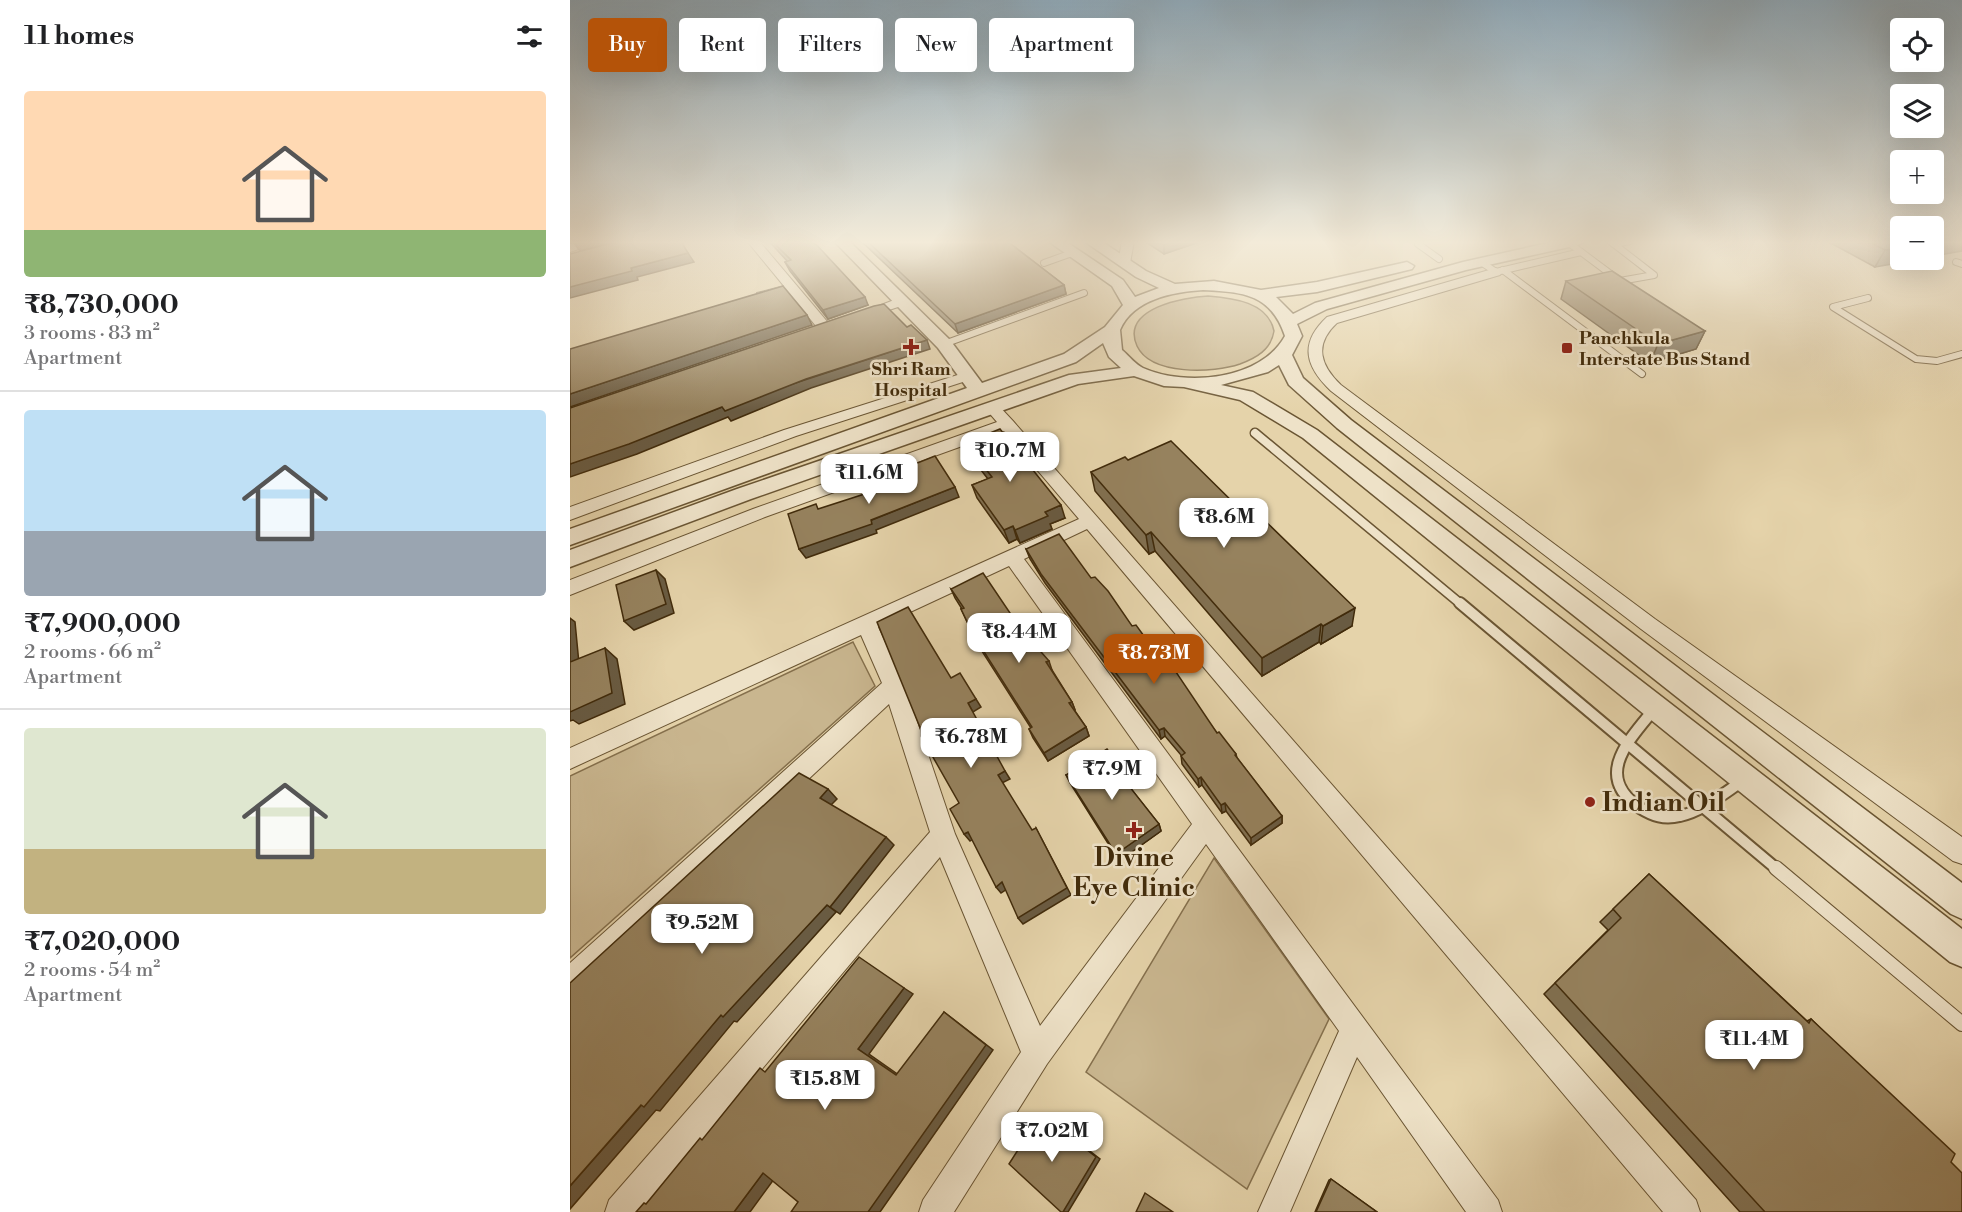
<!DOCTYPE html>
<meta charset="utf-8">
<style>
body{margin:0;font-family:"Libre Bodoni",serif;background:#f2f2f2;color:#202124;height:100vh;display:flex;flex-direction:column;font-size:22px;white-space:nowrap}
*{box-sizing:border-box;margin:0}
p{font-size:20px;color:#757577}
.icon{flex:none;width:33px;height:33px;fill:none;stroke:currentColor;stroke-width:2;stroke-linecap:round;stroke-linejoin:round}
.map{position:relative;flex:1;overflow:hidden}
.side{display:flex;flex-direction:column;background:#fff;width:570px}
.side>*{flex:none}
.top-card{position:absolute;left:18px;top:18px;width:570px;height:54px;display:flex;gap:12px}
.controls{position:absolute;left:1320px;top:18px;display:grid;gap:12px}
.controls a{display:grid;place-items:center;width:54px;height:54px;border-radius:6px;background:#fff;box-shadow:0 6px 24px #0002;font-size:30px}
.price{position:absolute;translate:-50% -51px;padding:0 14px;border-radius:12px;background:#fff;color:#222;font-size:20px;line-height:39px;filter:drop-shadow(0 2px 3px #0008)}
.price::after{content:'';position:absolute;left:50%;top:36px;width:18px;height:14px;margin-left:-9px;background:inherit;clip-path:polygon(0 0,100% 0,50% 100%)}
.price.on{background:#b45309;color:#fff}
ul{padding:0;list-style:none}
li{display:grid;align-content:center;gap:12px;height:318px;padding:0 24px}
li+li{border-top:2px solid #e0e0e0}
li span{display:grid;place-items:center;height:186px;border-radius:6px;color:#555}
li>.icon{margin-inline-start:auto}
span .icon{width:108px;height:108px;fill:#fffc;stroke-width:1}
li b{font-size:26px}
h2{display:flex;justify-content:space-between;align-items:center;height:72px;padding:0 24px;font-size:26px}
.pill{padding:0 21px;border-radius:6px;background:#fff;box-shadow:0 6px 24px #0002;font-size:21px;line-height:54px}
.pill.on{background:#b45309;color:#fff}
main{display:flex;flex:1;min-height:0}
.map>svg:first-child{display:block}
.green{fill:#c9b68f;stroke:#85704d;stroke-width:1.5}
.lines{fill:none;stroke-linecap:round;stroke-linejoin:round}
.service-far3-casing{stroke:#6a5533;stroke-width:8}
.service-far2-casing{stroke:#6a5533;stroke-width:11}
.service-far1-casing{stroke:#6a5533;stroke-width:14}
.service-casing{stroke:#6a5533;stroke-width:16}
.minor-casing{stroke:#6a5533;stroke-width:2}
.tertiary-casing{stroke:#6a5533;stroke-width:3}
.service-far3{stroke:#eee2c8;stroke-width:6}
.service-far2{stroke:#eee2c8;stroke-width:8}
.service-far1{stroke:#eee2c8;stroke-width:10}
.service{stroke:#eee2c8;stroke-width:14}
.minor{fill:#eee2c8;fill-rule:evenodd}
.tertiary{fill:#eee2c8;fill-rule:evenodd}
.wall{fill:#817051;stroke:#412b0b;stroke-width:1.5}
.shaded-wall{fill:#695b42;stroke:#412b0b;stroke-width:1.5}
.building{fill:#96825e;stroke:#412b0b;stroke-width:1.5}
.poi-dot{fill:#8f2418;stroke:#eee2c8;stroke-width:2}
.labels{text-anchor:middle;stroke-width:5;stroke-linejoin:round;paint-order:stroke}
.far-poi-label{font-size:18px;font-weight:bold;fill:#412b0b;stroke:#eee2c8;text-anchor:start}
.near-poi-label{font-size:26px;font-weight:bold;fill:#412b0b;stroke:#eee2c8;text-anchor:start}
</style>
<main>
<section class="side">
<h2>11 homes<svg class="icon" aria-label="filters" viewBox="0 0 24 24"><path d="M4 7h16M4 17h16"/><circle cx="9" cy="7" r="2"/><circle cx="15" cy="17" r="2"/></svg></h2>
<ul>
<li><span style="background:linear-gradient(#ffd9b3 75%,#8fb573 0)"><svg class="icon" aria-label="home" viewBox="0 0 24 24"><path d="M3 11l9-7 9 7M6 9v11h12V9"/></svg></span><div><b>₹8,730,000</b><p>3 rooms · 83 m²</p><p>Apartment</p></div></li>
<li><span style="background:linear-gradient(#bfe0f5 65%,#9aa5b1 0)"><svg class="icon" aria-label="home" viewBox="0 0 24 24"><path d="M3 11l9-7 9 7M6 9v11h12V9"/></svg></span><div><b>₹7,900,000</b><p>2 rooms · 66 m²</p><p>Apartment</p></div></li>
<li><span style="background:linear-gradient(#dfe7d0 65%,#c2b280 0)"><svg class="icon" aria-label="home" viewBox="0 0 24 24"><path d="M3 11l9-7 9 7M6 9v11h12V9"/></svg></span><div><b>₹7,020,000</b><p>2 rooms · 54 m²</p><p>Apartment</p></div></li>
</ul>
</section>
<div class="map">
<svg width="1392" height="1212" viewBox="0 0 1392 1212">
<rect width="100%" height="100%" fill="#e5d3aa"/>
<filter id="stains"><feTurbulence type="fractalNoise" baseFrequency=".00333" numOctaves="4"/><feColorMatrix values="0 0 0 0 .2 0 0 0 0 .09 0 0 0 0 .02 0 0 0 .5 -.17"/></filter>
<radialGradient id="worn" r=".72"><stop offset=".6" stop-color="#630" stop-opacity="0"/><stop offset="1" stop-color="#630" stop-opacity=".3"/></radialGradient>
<g class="green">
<path d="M638,296C663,298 698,302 704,331C701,350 686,358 670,364C644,373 581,376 567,346C550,308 615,297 638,296Z"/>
<path d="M283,642L305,686L0,958V776Z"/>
<path d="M644,858L759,1019L677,1189L516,1072Z"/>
</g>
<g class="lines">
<g class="service-far3-casing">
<g id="service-far3">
<path d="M999,243L1050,281L1084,275L1040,241"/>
<path d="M848,244L869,259"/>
<path d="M1044,244L1060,241"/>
<path d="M911,262L926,272L1011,252"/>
<path d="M1386,262L1392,264"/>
<path d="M474,263L502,253"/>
<path d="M933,270L1072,374"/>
<path d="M1298,298L1263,307L1346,359L1367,361L1392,354"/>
<path d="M374,344L514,293"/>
</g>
</g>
<g class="service-far2-casing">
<path id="service-far2" d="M685,433L892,605"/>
</g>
<g class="service-far1-casing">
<g id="service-far1">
<path d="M890,603L1208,870"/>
<path d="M1085,708C1060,739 1022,776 1070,808C1083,816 1094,820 1110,816C1133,811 1154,793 1174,780"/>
</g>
</g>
<g class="service-casing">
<path id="service" d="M1206,868L1392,1024"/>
</g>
<g class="minor-casing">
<g id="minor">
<path d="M12,241H32L0,252V244Z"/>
<path d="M177,241H189L260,325V331H250L219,293L187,299V293L214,286Z"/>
<path d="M552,241H564L560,263L554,267L548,263Z"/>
<path d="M926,268L932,272L930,275L767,323C743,345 751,366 771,385L1085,619L1392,837V864L1383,861L1071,629L761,391C736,367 728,344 757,317Z"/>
<path d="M332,297L337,298V304L292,319L285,315Z"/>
<path d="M397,372L402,373L404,376L402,379L226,436L0,520V507L214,430Z"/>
<path d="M423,403L428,405L443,421L1126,1200L1130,1212H1093L517,529L454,559L928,1200L932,1212H896L787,1057L720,1212H688L769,1031L636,844L477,1064L384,1212H349L353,1200L451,1052L370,857L72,1212H35L39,1200L360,832L319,704L10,992L0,996V963L312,683L291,635L0,769V748L509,519L434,431L195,517L0,595V580L183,509L427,422L415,408ZM439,566L622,824L470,1026L385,834L335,686L308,627Z"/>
</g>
</g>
<g class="tertiary-casing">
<path id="tertiary" d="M264,241H279L380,340L412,383L494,354L535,327L553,305L542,286L478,241H495L553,280L565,297L589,288L566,277L514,241H531L576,271L605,284L644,281L691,290L747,282L837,262L844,266L842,269L747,292L706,297L723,314L745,303L893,262L987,241H1015L1008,245L896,270L757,309L727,324L732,336L722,355L733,378L781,420L1392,883V919L1381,914L767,428L719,385L709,365L698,372L651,385L683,392L747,430L1392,929V967L1380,962L733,438L670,400L614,387L594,386L564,376L508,384L181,499L0,567V550L167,489L499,375L551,368L539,357L533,343L506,362L0,545V529L397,388L368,348ZM633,290C673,292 701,294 715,336C691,380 616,387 573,368C566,365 559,356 552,350L550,330C563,299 603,292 633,290Z"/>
</g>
<use href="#service-far3" class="service-far3"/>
<use href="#service-far2" class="service-far2"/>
<use href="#service-far1" class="service-far1"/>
<use href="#service" class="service"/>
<use href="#minor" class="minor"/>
<use href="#tertiary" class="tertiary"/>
</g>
<g class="wall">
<path d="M199,241H243L298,305L258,319L220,271L215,262L217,261Z"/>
<path d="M291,241H437L494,285L496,294L388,333Z"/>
<path d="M574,241H632L594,254Z"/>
<path d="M1257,241H1330L1305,267Z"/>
<path d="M996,281L1135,331L1126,349L1080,363L991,299Z"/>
<path d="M395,443L495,518L480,524L482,529L450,543L447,539L439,543L407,498L402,485L418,479L400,456Z"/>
<path d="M558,460L782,626L751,644L749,642L692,676L585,551L579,554L525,491L521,472Z"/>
<path d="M456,549L521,578L598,669L647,733L666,754L667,758L712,816V823L681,845L656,811L652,813L632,785L629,787L612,764L611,755L595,736L591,739L475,583L460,559Z"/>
<path d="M381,589L463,647L482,670L502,702L505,710V711L516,727L519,736L478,761L463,738L459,729L461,728L408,645L391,609H392L385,598Z"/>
<path d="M552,770L554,778L553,779L589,824L591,831L549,861L500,783L496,775Z"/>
<path d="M1079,874L1237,1021L1241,1019L1381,1162L1392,1212H1170L974,994L1038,930L1030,922Z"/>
<path d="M761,1179L807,1212H745L759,1180Z"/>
</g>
<g class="shaded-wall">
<path d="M7,241H47L10,251L3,242Z"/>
<path d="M606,241H632L594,254V245Z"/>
<path d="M1367,241H1392V251L1364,256V242Z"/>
<path d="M1330,248V260H1345L1305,267L1315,250Z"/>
<path d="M118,253L124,262L67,277L68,280L0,298V287L61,268Z"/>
<path d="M494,285L496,294L388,333L385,324Z"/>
<path d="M295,297L298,305L258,319L253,310Z"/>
<path d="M237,315L242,325L0,407V394Z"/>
<path d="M1135,331L1126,349L1080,363L1088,344Z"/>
<path d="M357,340L360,349L241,388L161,421L158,417L67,454L0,477V464L152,407Z"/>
<path d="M385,487L389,497L306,530L307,533L236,558L229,549Z"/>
<path d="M491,505L495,518L480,524L482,529L450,543L445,530L475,512Z"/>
<path d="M443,526L447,539L439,543L434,530Z"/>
<path d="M581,532L585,551L579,554L576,535Z"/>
<path d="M86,570L95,579L104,613L64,630L54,621Z"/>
<path d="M785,608L782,626L751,644L753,626Z"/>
<path d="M0,618L5,622L10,674L0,666Z"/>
<path d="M751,624L749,642L692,676V658Z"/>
<path d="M35,648L47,659L55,704L9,724L3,720L0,721V711Z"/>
<path d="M479,661L482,670L480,671L476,662Z"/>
<path d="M406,699L411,707L403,712L398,703Z"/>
<path d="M502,702L505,710L503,712L499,703Z"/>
<path d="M516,727L519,736L478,761L474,753Z"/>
<path d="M594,728L595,736L591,739L589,730Z"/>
<path d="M552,770L554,778L551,781L548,772Z"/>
<path d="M435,771L440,779L432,783L428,775Z"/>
<path d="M631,777L632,785L629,787L628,779Z"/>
<path d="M258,789L267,799L259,807L250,798Z"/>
<path d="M655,803L656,811L652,813L651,805Z"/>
<path d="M712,816V823L681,845V838Z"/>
<path d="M589,824L591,831L549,861L546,854Z"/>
<path d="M466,828L501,895L453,924L448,918Z"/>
<path d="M398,832L403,839L400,841L394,834Z"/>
<path d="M316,837L324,845L270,914L260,907Z"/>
<path d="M432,882L437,889L431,893L426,887Z"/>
<path d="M257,905L266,912L167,1022L164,1021L90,1111L86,1110L0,1209V1186L151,1015Z"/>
<path d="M334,988L343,994L299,1054L336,1080L326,1075L288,1049Z"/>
<path d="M374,1012L423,1050L310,1212H298Z"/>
<path d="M471,1114L476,1117L530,1159L498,1212H493Z"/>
<path d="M193,1173L207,1175L180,1212H164Z"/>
</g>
<g class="building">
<path d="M49,241H111L118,253L61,268L62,271L0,287V254Z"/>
<path d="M202,241H243L295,297L253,310L215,262L221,260Z"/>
<path d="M297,241H437L494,285L385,324Z"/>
<path d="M587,241H606L594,245Z"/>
<path d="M1297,241H1330V248L1315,250Z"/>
<path d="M1042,271L1135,331L1088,344L996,281Z"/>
<path d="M213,286L237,315L0,394V349Z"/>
<path d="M314,304L337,327L341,325L357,340L236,379L155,411L152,407L59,444L0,464V408L304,306Z"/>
<path d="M430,429L491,505L475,512L478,516L445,530L443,526L434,530L402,485L422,477L395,443Z"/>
<path d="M601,441L678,517L687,513L785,608L753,626L751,624L692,658L581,532L576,535L521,472L555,457L558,460Z"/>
<path d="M365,456L385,487L301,520L302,524L229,549L218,514L246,504L248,509L344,478L337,467Z"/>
<path d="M489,534L521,578L525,577L538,591L562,626L566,625L598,669L602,666L647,733L649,732L666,754L665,755L712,816L681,838L655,803L651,805L631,777L628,779L611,756L615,753L594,728L589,730L471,574L456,549Z"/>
<path d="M86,570L96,604L54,621L46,585Z"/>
<path d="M413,573L463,647L465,645L479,661L476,662L502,702L499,703L516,727L474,753L459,729L462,727L404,636L391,609L394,608L381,589Z"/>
<path d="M338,607L381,678L390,673L406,699L398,703L435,771L428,775L462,830L466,828L497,888L448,918L432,882L426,887L398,832L394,834L380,809L389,803L351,736V730L307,622Z"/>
<path d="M35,648L42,693L0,712V662Z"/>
<path d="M537,749L552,770L548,772L589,824L546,854L496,775Z"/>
<path d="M229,773L258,789L250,798L316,837L260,907L257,905L153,1017L151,1015L74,1107L71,1105L0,1186V983Z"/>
<path d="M1079,874L1239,1023L1241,1019L1385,1154L1381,1162L1392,1173V1212H1195L985,983L1051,918L1043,909Z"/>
<path d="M289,957L334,988L288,1049L326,1075L374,1012L416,1045L298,1212H221L228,1202L193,1173L164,1212H66L74,1203L76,1204L130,1138L132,1140L190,1068L195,1072Z"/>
<path d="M471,1114L526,1157L493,1212H491L439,1164Z"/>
<path d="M761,1179L807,1212H746Z"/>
<path d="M575,1193L603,1212H566Z"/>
</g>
<linearGradient id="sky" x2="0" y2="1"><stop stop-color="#90aaba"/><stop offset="0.59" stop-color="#f3ebd9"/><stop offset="1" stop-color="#f3ebd9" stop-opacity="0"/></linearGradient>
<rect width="1392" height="411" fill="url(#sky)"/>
<g class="poi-dot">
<path d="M338 338h6v6h6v6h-6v6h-6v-6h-6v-6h6z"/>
<rect x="991" y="342" width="12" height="12" rx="3"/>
<circle cx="1020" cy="802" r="6"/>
<path d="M561 821h6v6h6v6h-6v6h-6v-6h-6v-6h6z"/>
</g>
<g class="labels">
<g class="far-poi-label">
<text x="1009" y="344">Panchkula<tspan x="1009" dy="21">Interstate Bus Stand</tspan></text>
<text x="341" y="375" text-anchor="middle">Shri Ram<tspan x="341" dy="21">Hospital</tspan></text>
</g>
<g class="near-poi-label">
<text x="1032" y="811">Indian Oil</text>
<text x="564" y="866" text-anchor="middle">Divine<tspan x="564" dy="30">Eye Clinic</tspan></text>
</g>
</g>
<rect width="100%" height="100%" filter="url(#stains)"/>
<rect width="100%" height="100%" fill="url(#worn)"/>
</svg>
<div class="controls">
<a><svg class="icon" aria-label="locate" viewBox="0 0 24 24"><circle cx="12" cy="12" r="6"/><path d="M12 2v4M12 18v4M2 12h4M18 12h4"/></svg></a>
<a><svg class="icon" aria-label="layers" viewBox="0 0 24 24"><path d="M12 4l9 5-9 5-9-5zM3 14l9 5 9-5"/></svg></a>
<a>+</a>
<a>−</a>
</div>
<b class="price" style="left:440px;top:483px">₹10.7M</b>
<b class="price" style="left:299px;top:505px">₹11.6M</b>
<b class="price" style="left:654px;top:549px">₹8.6M</b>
<b class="price" style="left:449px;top:664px">₹8.44M</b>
<b class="price on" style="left:584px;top:685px">₹8.73M</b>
<b class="price" style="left:401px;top:769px">₹6.78M</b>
<b class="price" style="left:542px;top:801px">₹7.9M</b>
<b class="price" style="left:132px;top:955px">₹9.52M</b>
<b class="price" style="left:1184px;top:1071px">₹11.4M</b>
<b class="price" style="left:255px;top:1111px">₹15.8M</b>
<b class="price" style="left:482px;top:1163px">₹7.02M</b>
<div class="top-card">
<a class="pill on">Buy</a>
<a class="pill">Rent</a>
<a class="pill">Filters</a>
<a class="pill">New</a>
<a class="pill">Apartment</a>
</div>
</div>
</main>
